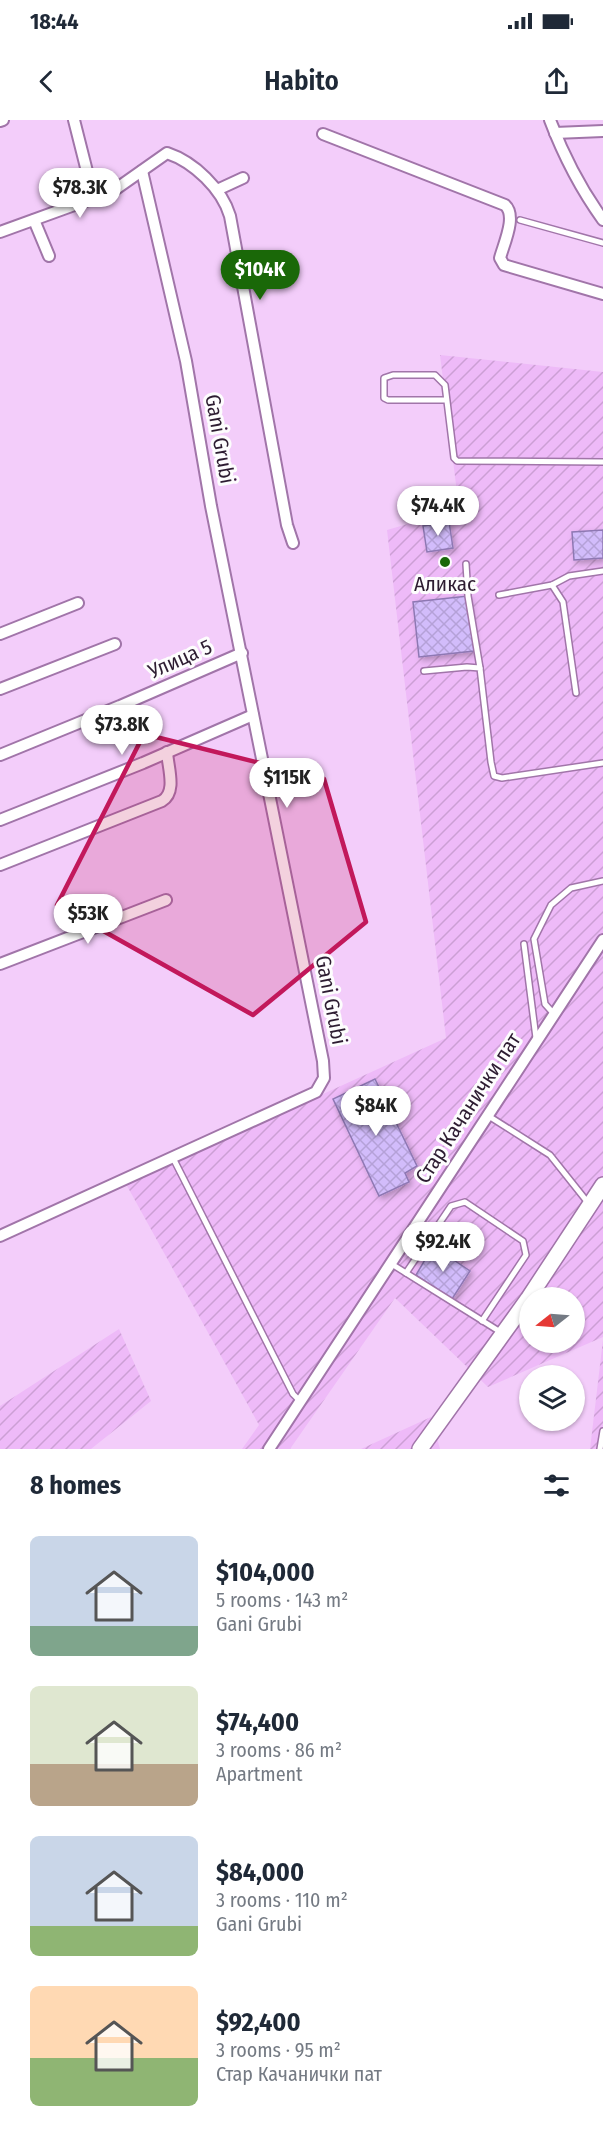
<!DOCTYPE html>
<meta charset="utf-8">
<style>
body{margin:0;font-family:"Fira Sans Condensed",sans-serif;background:#f6f6f7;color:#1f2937;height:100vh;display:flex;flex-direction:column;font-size:22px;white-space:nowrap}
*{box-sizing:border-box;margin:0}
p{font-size:20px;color:#747a83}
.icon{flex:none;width:33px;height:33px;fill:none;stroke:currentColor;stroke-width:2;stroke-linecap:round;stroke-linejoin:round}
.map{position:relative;height:1329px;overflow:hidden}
.drawer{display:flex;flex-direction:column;background:#fff;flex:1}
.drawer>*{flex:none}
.needle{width:39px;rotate:253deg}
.controls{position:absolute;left:519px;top:1167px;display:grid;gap:12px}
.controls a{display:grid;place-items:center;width:66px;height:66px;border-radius:50%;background:#fff;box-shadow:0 2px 4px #0004;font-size:30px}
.price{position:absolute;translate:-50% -51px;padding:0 14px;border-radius:21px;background:#fff;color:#222;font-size:20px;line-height:39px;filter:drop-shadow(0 2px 3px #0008)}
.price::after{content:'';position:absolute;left:50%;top:36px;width:18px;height:14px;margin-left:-9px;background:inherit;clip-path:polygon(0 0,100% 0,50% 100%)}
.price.selected{background:#1a6808;color:#fff}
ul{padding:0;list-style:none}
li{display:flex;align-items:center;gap:18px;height:150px;padding:0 30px}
li span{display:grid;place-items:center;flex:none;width:168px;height:120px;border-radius:9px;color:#555}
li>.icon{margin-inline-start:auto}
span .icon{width:72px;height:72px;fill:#fffc;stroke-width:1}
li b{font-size:26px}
h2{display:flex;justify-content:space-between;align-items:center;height:72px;padding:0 30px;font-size:26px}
.status{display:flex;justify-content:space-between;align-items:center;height:42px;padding:0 30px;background:#fff;direction:ltr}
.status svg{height:16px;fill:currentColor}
header{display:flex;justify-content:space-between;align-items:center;height:78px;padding:0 30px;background:#fff;font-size:27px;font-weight:600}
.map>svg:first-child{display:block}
.industrial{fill:url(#industrial-furrows);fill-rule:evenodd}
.building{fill:url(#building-cross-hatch);stroke:#8e78b3;stroke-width:1.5;filter:url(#shadow)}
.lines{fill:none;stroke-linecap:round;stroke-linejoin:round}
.lane-casing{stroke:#a175a9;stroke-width:8}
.street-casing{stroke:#a175a9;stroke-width:14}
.secondary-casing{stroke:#a175a9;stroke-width:18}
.lane{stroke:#fff;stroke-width:5}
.street{stroke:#fff;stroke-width:10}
.secondary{stroke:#fff;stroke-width:15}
.marked{fill:#c2185b;fill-opacity:0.2;stroke:#c2185b;stroke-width:4.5;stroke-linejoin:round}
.poi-dot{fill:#1a6808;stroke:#fdfdfd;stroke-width:2}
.labels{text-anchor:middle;stroke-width:6;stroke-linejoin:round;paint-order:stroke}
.street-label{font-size:21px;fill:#2d1c31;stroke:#fdfdfd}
.poi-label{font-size:21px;fill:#2d1c31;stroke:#fdfdfd}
</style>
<div class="status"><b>18:44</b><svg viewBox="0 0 49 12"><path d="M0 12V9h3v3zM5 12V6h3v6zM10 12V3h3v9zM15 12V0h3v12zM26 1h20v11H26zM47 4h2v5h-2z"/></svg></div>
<header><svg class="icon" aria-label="back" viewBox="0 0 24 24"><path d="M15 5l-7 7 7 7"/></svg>Habito<svg class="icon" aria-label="share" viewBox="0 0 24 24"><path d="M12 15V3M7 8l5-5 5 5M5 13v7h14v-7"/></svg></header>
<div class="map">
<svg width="603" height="1329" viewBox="0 0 603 1329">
<defs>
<pattern id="industrial-furrows" width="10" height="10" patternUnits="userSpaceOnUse" patternTransform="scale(1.5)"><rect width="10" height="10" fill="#eebaf8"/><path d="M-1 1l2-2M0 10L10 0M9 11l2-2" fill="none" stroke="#cc9fd5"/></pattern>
<pattern id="building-cross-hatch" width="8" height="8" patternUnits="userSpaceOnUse" patternTransform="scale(1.5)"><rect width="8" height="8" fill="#d2bcfb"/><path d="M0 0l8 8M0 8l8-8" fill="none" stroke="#b5a1d8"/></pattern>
<filter id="shadow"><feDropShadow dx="3" dy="3" stdDeviation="3" flood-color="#0004"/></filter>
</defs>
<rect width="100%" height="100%" fill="#f3cdfa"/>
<g class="industrial">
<path d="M440,235L603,252V1217L488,1267L395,1178L290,1329H242L259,1305L126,1064L446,918L387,410L459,389ZM530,1178H574V1222H530Z"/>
<path d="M119,1209L151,1281L91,1329H0V1286Z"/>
<path d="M603,1220V1329H590Z"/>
<path d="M431,1297L440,1329H361Z"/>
</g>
<g class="building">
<path d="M449,402L453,428L427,432L423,406Z"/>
<path d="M603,410V438L574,440L572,412Z"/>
<path d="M468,476L474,531L419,537L413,482Z"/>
<path d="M375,959L417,1046L405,1053L409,1062L379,1076L333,979Z"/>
<path d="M433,1126L470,1151L452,1179L416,1155Z"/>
</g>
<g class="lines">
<g class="lane-casing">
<g id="lane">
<path d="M520,100L603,123"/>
<path d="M446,280H388L384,278V258L393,255H435L445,265L454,338L457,341L603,342"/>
<path d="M466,444L468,476L480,548"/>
<path d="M552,465L563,482L576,573"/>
<path d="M499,475L552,465L569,456L603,451"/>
<path d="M424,551L467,547L480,548L491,642L494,656L502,658L603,643"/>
<path d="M524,824L536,918"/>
<path d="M554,894L545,884L534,819L551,785L571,768L603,761"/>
<path d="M487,995L550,1035L589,1084"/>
<path d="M172,1036L293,1274L300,1281"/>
<path d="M390,1143L502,1213"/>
<path d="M406,1153L451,1086L465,1082L523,1121L526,1135L482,1201"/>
<path d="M600,1329L603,1311"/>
</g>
</g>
<g class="street-casing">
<g id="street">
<path d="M74,0L94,79"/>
<path d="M550,0C564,37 580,68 603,100"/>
<path d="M0,1L3,0"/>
<path d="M555,13L603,11"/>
<path d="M323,14L505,85C517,96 504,123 500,138L504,145L603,174"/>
<path d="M217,70L243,58"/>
<path d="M34,100L49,136"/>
<path d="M0,112L113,71L167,33C194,42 222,69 230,96L287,405L293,423"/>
<path d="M0,514L78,483"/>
<path d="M0,569L115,524"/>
<path d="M0,635L120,586L242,533"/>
<path d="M0,700L143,643L253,595"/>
<path d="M0,745L162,681C177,672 168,648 167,632"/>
<path d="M0,844L166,780"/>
<path d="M0,1116L316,972L324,958L323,941L211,386L186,241L142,51"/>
<path d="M269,1329L603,820"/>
</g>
</g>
<g class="secondary-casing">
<path id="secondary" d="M420,1329L528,1179L603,1065"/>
</g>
<use href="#lane" class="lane"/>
<use href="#street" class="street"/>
<use href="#secondary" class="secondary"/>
</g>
<path class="marked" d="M144,614L324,659L366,802L253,895L57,785Z"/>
<circle class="poi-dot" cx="445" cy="442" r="6"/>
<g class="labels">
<g class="street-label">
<text transform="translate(220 319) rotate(80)" y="7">Gani Grubi</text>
<text transform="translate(180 539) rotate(-24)" y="7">Улица 5</text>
<text transform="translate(331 880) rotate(79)" y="7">Gani Grubi</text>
<text transform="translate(468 988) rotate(-57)" y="7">Стар Качанички пат</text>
</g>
<g class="poi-label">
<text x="445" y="471">Аликас</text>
</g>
</g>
</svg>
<div class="controls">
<a><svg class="needle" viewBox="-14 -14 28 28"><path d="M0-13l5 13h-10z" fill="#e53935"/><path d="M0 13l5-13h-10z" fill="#747a83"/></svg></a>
<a><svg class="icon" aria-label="layers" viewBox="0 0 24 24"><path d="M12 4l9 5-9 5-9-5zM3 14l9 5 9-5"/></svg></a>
</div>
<b class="price" style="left:80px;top:99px">$78.3K</b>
<b class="price selected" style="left:260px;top:181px">$104K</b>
<b class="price" style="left:438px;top:417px">$74.4K</b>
<b class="price" style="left:122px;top:636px">$73.8K</b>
<b class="price" style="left:287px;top:689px">$115K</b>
<b class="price" style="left:88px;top:825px">$53K</b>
<b class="price" style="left:376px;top:1017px">$84K</b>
<b class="price" style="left:443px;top:1153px">$92.4K</b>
</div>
<section class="drawer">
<h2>8 homes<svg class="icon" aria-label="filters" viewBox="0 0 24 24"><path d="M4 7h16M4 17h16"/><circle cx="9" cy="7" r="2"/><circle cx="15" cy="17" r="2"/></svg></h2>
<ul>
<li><span style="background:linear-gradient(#c9d6e8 75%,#7fa58c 0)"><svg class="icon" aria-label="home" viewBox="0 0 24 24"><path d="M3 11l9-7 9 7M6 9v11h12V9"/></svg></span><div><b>$104,000</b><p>5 rooms · 143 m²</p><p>Gani Grubi</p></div></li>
<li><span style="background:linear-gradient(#dfe7d0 65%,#b9a48a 0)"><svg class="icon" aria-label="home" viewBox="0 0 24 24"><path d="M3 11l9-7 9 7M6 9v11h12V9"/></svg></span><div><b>$74,400</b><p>3 rooms · 86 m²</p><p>Apartment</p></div></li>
<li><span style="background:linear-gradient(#c9d6e8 75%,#8fb573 0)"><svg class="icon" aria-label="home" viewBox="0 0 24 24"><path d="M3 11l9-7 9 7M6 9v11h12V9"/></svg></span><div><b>$84,000</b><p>3 rooms · 110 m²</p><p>Gani Grubi</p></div></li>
<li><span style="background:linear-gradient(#ffd9b3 60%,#8fb573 0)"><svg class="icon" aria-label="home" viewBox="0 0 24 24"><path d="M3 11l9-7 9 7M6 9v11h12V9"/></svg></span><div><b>$92,400</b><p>3 rooms · 95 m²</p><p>Стар Качанички пат</p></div></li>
</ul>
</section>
